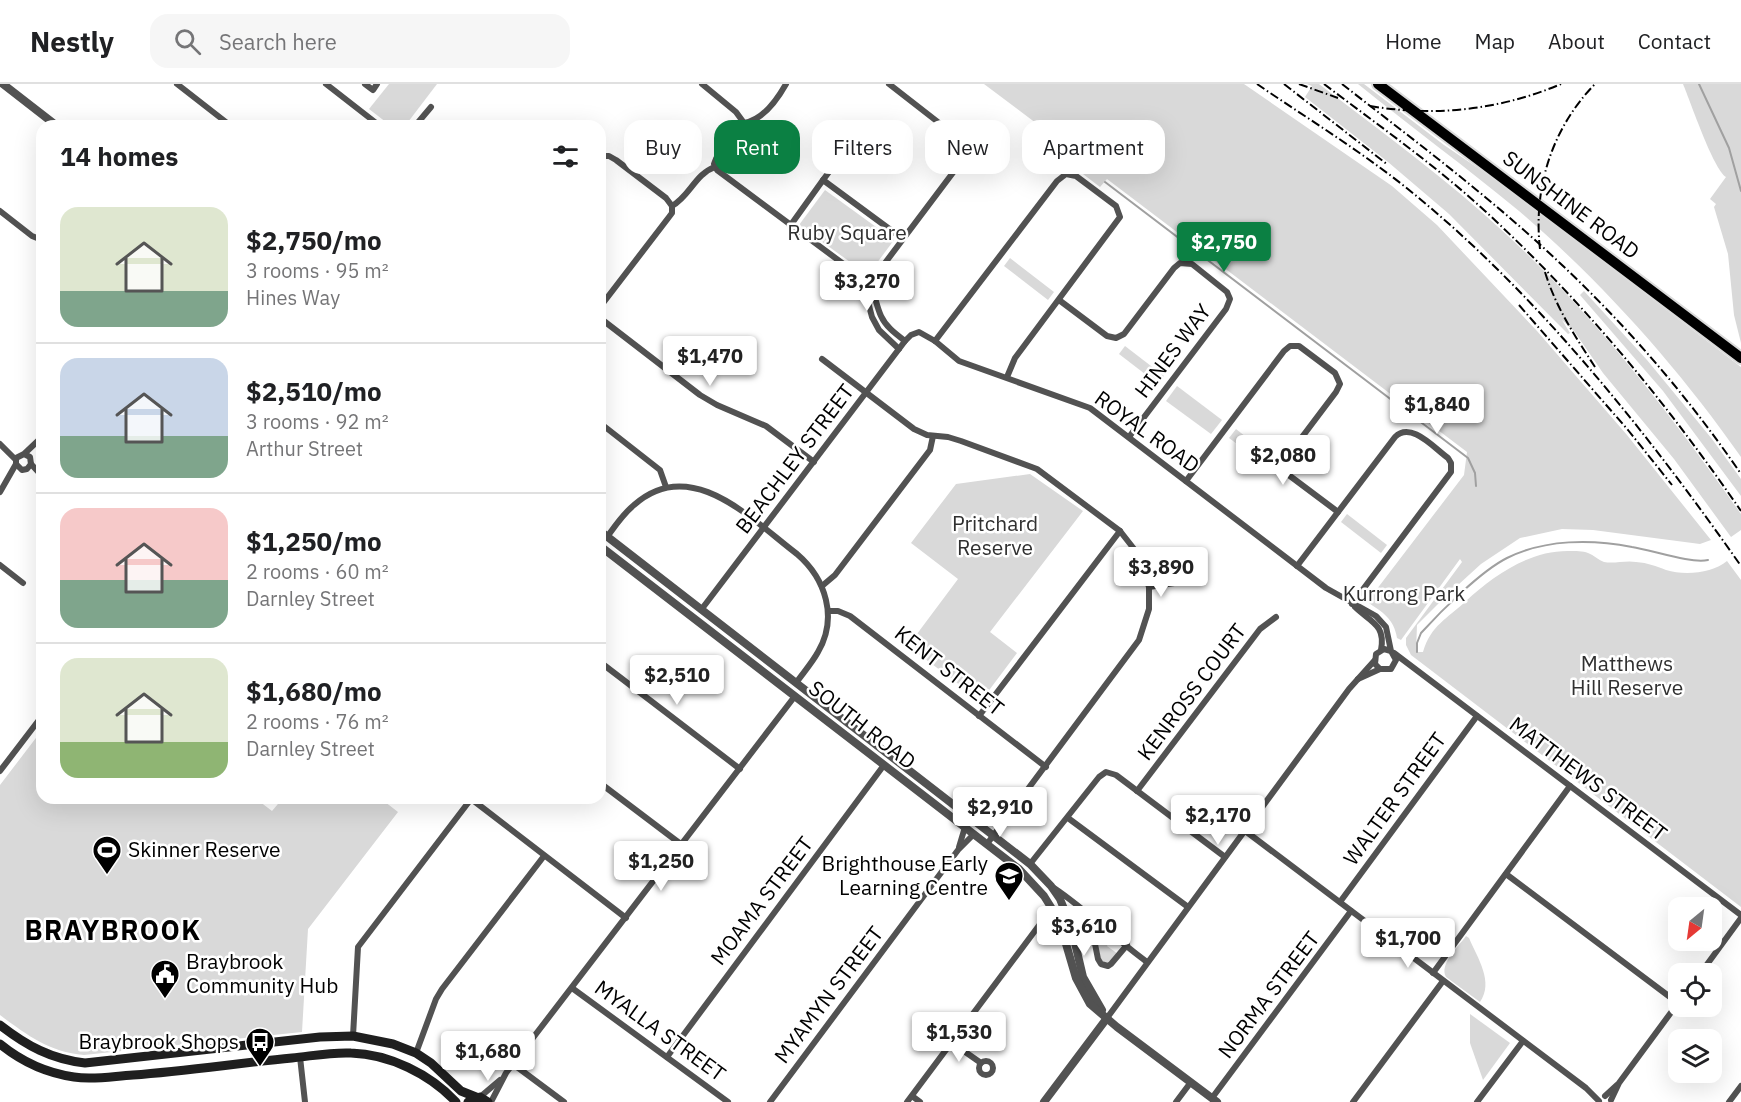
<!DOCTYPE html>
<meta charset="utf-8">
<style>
body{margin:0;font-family:"IBM Plex Sans",sans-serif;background:#f6f6f6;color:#202124;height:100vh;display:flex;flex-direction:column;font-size:22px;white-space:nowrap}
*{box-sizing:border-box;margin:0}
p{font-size:20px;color:#757577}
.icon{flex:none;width:33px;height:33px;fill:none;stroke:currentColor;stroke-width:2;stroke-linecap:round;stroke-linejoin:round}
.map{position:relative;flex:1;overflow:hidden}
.side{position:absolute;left:36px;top:36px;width:570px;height:684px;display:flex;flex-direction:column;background:#fff;border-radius:18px;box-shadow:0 6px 24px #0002}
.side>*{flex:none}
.hud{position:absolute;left:624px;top:36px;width:570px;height:54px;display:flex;gap:12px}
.needle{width:39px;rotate:209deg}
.fabs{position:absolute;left:1668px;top:813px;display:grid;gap:12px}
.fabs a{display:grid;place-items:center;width:54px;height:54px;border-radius:12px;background:#fff;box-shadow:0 6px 24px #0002;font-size:30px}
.price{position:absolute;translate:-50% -51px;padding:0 14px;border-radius:6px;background:#fff;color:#222;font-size:20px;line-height:39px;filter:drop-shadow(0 2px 3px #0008)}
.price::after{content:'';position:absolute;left:50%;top:36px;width:18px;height:14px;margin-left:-9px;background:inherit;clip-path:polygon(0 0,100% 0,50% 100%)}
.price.on{background:#0b8043;color:#fff}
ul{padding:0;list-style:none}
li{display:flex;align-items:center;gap:18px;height:150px;padding:0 24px}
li+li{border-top:2px solid #e0e0e0}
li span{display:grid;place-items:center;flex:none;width:168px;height:120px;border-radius:18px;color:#555}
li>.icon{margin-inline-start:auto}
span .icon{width:72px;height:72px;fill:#fffc;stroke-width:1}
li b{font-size:26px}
h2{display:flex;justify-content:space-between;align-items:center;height:72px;padding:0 24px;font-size:26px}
.chip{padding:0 21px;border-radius:18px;background:#fff;box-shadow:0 6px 24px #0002;font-size:21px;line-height:54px}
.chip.on{background:#0b8043;color:#fff}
header{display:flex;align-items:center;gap:36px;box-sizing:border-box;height:84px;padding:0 30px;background:#fff;border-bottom:2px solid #e0e0e0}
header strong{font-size:28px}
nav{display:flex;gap:33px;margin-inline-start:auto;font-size:21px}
.search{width:420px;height:54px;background:#f6f6f6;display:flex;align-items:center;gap:15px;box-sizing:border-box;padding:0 21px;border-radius:18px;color:#757577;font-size:22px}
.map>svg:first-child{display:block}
.green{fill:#d9d9d9}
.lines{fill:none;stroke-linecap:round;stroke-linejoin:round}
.stream{stroke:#a0a0a0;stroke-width:2}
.primary-casing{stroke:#dbdbdb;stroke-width:14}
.minor{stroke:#525252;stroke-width:6}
.tertiary{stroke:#525252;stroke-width:8}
.secondary{stroke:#1f1f1f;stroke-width:9}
.primary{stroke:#000;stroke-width:10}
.rail{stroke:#000;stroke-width:2;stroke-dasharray:9 3 1.5 3;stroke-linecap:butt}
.labels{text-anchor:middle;stroke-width:5;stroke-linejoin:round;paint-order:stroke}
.street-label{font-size:21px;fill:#000;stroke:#fff}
.park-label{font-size:21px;fill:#303030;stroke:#fff}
.poi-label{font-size:21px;fill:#000;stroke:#fff;text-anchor:start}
.district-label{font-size:27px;font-weight:bold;letter-spacing:1.5px;fill:#000;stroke:#fff}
</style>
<header>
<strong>Nestly</strong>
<div class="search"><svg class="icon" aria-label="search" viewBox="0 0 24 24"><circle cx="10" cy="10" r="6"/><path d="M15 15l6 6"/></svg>Search here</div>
<nav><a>Home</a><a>Map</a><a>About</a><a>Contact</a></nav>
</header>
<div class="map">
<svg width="1741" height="1018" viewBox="0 0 1741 1018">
<rect width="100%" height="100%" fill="#fff"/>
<g class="green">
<path d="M389,0H437L405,42H391L369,25Z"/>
<path d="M984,0H1244L1392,102L1437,141L1537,247L1627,351L1711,456L1700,460L1593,446L1562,445L1520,454L1481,480L1447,511L1417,541L1416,568H1423C1431,541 1447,535 1466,517C1494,491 1530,466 1570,467C1575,467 1583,467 1588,469C1594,471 1598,476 1604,478C1614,480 1626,476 1636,478C1648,479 1656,482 1666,486C1685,492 1713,489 1727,477L1741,496V823L1411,571L1406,561V554L1462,478L1460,475L1401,556L1397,554C1394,535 1383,528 1367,518L1464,391L1467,368L1107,95L1100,103L1062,74L1069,64Z"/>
<path d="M1307,0H1319C1383,49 1448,96 1507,151C1597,234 1671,331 1741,430V446L1731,453L1674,375L1603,289L1574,247L1562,236L1570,249L1568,250L1449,130L1388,78L1305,13L1312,2Z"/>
<path d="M1358,0H1364L1444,61L1500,99L1741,283V373C1678,283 1602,198 1519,127C1466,83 1411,43 1358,0Z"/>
<path d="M1683,0H1741V259L1734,231L1728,170L1714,123L1716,120L1710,115L1726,93C1713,84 1691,19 1683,0Z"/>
<path d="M825,106L894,156L868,191L799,141Z"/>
<path d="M1010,174L1054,208L1048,216L1004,182Z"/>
<path d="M1584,207L1647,276L1712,355L1741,395V412L1663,307L1580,211Z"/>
<path d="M1125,262L1164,292L1158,300L1119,270Z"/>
<path d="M1177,302L1222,336L1211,350L1166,317Z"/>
<path d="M1236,345L1274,375L1273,387L1229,354Z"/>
<path d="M1030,390L1083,427L990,548L1017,569L981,617L908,562L958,495L911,459L956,400Z"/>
<path d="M1347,430L1387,461L1381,469L1341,438Z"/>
<path d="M42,646V714H255L272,727L283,714H380L398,728L308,845L302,948L84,971C49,968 27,951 0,931V701Z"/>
<path d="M1098,843L1105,848L1109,857L1107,862L1118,870L1108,879L1101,877L1095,846Z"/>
<path d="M1466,852L1469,854C1478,875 1494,898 1480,918L1446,893C1439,880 1458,863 1466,852Z"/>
<path d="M1470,930L1510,959L1483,996L1470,959Z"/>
</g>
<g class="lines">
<g class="stream">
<path d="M1699,0L1729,64L1741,107"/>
<path d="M1105,98L1468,374L1475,389L1476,402"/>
<path d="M1417,568V559L1421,549C1441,527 1481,487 1507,474C1545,455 1592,455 1632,463C1652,466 1691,480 1708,476"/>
</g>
<g class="primary-casing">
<path id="primary" d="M1378,0L1741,274"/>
</g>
<g class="minor">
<path d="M177,0L231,42"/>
<path d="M326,0L380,42"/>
<path d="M365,0L373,6L377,0"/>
<path d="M702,0L736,28L744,39C740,56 718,63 714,80L717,86L869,199C875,209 876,221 881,232C886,243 896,250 905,257"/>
<path d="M744,39C763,36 777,16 786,0"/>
<path d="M415,42L431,23"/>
<path d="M600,72H609L616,76L666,114L672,122"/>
<path d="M823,96L855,53"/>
<path d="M672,122C690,112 695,90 715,83"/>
<path d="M0,127L32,152L37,154L42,152"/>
<path d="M790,142L823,96L903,155"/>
<path d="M850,188L864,203L872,233L879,246L899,265"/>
<path d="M864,203L882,183L967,70L968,64L961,56L889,0"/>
<path d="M1059,216L1107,252L1116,254L1124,250L1174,184L1180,179L1192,180L1227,208L1230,215L1226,225L1129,353"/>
<path d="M600,223L669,133L672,129V122"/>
<path d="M600,234L700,311L717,321L766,342L814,378"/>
<path d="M935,257L1057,97L1066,90L1076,92L1116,122L1120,133L1015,274L1007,293"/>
<path d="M822,275L914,345L927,351L948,353L961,357L1037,385L1120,447L1138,470L1149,503V525L1139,556L987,760"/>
<path d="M600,339L660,386L666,403"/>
<path d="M0,360L16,376"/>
<path d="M24,370L30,373L31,380L27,385L22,386L16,380V374L24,370L42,353"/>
<path d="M31,380L42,392"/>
<path d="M1186,397L1284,267L1290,262H1299L1335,289L1340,300L1336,308L1287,373C1282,380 1285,386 1290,392L1338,428"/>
<path d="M0,408L16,380"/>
<path d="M607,453C615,442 623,430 634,421C691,370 752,436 797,470C826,495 838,534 818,568C812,579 803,589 796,599"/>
<path d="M0,481L23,499"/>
<path d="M1297,482L1395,353C1411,337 1434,364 1448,374L1451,379V388L1352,520"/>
<path d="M822,502L835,491L930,366L933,352"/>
<path d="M1149,503L1187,497"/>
<path d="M1355,523C1370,538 1386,540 1381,566"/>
<path d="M701,526L905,257L911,251L919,248L935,257L959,277L1090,324L1326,504L1376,532L1386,543L1391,567L1396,576L1391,585H1380L1375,580L1376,570L1384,565L1391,567"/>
<path d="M828,527H838L850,532L1046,683"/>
<path d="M1394,569L1741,831"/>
<path d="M600,578L740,685"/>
<path d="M1358,595L1380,585"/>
<path d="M979,632L1120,447"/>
<path d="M0,687L42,632"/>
<path d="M600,699L682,761"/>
<path d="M1137,707L1260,545L1276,533"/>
<path d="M470,714L626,834"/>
<path d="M1068,734L1188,823"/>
<path d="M1244,746L1586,1004L1599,1017"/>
<path d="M959,763L965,743"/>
<path d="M1030,780L1099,693L1106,688L1116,691L1225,773"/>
<path d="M1506,790L1678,919"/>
<path d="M1054,804C1087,826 1115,855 1147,878"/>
<path d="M1340,818L1477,632"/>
<path d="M1096,838L1092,845L1098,875L1101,880L1108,882L1111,880L1127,861"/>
<path d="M1433,889L1570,702"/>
<path d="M1700,890L1741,834"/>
<path d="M572,904L728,1018"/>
<path d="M1107,934L1349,605L1375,576"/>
<path d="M353,952L358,863L471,715"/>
<path d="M951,958L981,979"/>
<path d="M416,969L436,915L442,905L544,772"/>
<path d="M300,973L305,1018"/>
<path d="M667,973L884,681"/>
<circle cx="986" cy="984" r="7"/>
<path d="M513,980L564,1018"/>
<path d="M912,1012L920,1018"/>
<path d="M1605,1012L1617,1001"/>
<path d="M480,1013L500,996"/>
<path d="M1212,1014L1351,827"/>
<path d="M1611,1016L1619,999L1678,919"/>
<path d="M491,1018L506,989L795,612"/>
<path d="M770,1018L958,766L974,750"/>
<path d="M907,1018L1052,824"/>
<path d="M1176,1018L1191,998"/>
<path d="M1353,1018L1443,897"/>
<path d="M1477,1018L1523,957"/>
<path d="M1729,1018L1741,1002"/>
</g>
<g class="tertiary">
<path d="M3,0L57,42"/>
<path d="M600,447L1030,780L1051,802L1060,815L1071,842L1083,893L1102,926"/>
<path d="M600,462L1019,785L1044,812L1059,836L1076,894L1090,920L1117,943L1217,1018"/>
<path d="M1044,1018L1107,934"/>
</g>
<g class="secondary">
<path d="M0,941C27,962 51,975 85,979L320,953L353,952L393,960L416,969L431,979L461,1007L476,1013"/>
<path d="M0,960C22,978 46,989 74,993C94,996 114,992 133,991C187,987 239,979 292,974C312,972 331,968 351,969C389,970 430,990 456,1018"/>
<path d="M468,1018L472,1015L480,1013L488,1018"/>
</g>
<use href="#primary" class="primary"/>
<g class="rail">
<path d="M1257,0C1311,37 1369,72 1420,115C1542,216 1650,352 1741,482"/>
<path d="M1284,0L1388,81"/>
<path d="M1299,0L1338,14"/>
<path d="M1324,0C1378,41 1435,81 1485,127C1582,216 1666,318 1741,427"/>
<path d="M1342,0C1411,54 1482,107 1547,167C1620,234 1685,308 1741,390"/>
<path d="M1370,22C1435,33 1500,26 1561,0"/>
<path d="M1540,165C1533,104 1552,44 1595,0"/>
<path d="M1545,188C1556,224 1575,252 1595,283"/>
<path d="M1519,221L1628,346L1672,401"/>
</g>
</g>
<defs>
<g id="stadium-pin" transform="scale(1.5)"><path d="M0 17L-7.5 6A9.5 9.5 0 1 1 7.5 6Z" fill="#000" stroke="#fff"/><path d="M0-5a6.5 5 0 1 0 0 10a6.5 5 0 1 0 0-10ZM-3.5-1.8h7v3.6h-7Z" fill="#fff"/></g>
<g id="school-pin" transform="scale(1.5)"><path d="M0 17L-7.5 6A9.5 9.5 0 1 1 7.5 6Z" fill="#000" stroke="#fff"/><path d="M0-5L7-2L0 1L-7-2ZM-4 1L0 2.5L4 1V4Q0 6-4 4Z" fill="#fff"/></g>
<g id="civic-pin" transform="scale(1.5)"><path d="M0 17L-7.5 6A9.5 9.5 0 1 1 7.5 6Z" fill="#000" stroke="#fff"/><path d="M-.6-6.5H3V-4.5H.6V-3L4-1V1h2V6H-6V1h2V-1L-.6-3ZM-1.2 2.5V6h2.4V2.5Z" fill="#fff"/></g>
<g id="bus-pin" transform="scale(1.5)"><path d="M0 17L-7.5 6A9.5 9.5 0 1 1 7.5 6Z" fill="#000" stroke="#fff"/><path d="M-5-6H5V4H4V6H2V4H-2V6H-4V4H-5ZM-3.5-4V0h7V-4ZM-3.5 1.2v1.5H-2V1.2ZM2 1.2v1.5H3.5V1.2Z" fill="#fff"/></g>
</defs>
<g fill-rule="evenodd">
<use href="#stadium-pin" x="107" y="766"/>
<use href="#school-pin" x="1009" y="792"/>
<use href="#civic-pin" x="165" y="890"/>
<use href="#bus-pin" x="260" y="958"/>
</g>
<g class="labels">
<g class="street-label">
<text transform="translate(1571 121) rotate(37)" y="7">SUNSHINE ROAD</text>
<text transform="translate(1173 267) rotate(-53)" y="7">HINES WAY</text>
<text transform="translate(1147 348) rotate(36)" y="7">ROYAL ROAD</text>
<text transform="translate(795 375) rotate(-53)" y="7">BEACHLEY STREET</text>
<text transform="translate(949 587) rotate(38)" y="7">KENT STREET</text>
<text transform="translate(1192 608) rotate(-53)" y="7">KENROSS COURT</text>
<text transform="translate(862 641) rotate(38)" y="7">SOUTH ROAD</text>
<text transform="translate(1588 695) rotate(37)" y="7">MATTHEWS STREET</text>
<text transform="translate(1395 715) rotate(-54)" y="7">WALTER STREET</text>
<text transform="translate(762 817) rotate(-53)" y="7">MOAMA STREET</text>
<text transform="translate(829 911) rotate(-53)" y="7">MYAMYN STREET</text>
<text transform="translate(1269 911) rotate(-53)" y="7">NORMA STREET</text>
<text transform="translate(660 947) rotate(36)" y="7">MYALLA STREET</text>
</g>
<g class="park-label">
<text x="847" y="156">Ruby Square</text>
<text x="995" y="447">Pritchard<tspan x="995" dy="24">Reserve</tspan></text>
<text x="1404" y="517">Kurrong Park</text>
<text x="1627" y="587">Matthews<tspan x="1627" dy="24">Hill Reserve</tspan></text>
</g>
<g class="poi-label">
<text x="128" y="773">Skinner Reserve</text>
<text x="988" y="787" text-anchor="end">Brighthouse Early<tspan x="988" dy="24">Learning Centre</tspan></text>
<text x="186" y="885">Braybrook<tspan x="186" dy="24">Community Hub</tspan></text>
<text x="239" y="965" text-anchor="end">Braybrook Shops</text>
</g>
<g class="district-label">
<text x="113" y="856">BRAYBROOK</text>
</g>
</g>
</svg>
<div class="fabs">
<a><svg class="needle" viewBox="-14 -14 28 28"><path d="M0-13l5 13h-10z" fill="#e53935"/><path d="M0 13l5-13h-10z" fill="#757577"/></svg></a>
<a><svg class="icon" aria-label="locate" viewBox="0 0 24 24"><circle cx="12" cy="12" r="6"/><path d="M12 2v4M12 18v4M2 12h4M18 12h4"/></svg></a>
<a><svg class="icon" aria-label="layers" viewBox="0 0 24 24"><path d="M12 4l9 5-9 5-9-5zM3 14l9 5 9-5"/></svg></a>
</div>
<b class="price on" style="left:1224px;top:189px">$2,750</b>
<b class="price" style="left:867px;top:228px">$3,270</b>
<b class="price" style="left:710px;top:303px">$1,470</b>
<b class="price" style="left:1437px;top:351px">$1,840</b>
<b class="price" style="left:1283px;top:402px">$2,080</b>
<b class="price" style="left:1161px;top:514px">$3,890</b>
<b class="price" style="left:677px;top:622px">$2,510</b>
<b class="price" style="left:1000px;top:754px">$2,910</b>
<b class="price" style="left:1218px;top:762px">$2,170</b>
<b class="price" style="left:661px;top:808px">$1,250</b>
<b class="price" style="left:1084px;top:873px">$3,610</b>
<b class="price" style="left:1408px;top:885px">$1,700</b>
<b class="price" style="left:959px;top:979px">$1,530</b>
<b class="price" style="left:488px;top:998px">$1,680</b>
<div class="hud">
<a class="chip">Buy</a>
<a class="chip on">Rent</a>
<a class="chip">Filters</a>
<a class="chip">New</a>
<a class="chip">Apartment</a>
</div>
<section class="side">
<h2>14 homes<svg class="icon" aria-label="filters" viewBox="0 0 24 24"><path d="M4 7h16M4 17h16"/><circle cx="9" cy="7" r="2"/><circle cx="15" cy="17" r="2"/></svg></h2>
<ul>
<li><span style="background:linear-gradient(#dfe7d0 70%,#7fa58c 0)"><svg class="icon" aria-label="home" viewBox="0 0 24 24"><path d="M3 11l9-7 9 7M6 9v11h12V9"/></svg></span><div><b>$2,750/mo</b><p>3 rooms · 95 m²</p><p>Hines Way</p></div></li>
<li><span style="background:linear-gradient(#c9d6e8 65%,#7fa58c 0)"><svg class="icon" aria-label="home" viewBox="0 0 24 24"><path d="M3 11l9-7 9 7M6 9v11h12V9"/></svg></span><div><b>$2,510/mo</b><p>3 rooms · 92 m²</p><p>Arthur Street</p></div></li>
<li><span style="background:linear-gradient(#f6c9c9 60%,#7fa58c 0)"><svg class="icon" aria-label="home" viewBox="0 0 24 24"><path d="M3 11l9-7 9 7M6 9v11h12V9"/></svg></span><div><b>$1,250/mo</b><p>2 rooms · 60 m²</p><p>Darnley Street</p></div></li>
<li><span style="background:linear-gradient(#dfe7d0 70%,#8fb573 0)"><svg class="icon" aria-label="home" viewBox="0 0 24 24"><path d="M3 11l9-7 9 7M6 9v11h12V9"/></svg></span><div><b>$1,680/mo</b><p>2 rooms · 76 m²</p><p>Darnley Street</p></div></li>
</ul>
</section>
</div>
